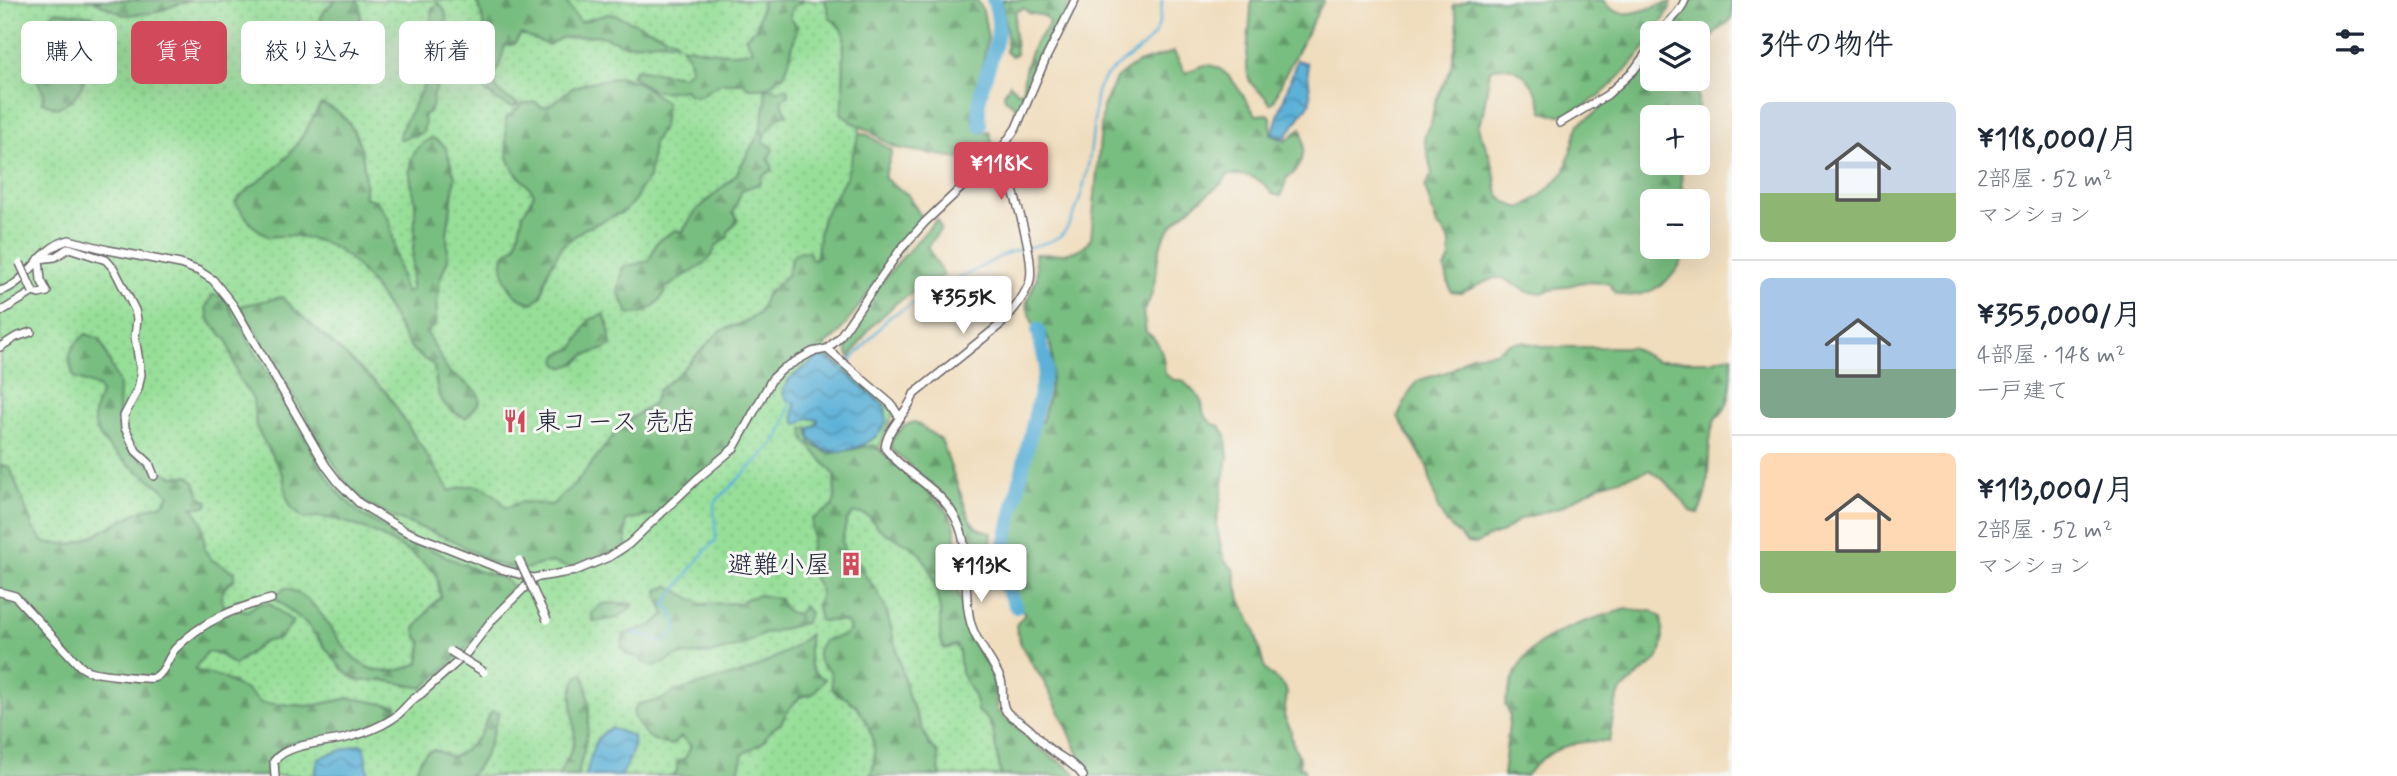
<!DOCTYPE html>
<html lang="ja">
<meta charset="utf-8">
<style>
body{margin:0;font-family:Mynerve,"Klee One",sans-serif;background:#f2f2f3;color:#1f2937;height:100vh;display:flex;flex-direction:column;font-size:26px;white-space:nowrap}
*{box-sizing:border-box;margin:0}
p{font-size:23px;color:#747a83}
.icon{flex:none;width:38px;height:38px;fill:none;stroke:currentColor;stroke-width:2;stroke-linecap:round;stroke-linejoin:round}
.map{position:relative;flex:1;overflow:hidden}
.drawer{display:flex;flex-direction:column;background:#fff;width:665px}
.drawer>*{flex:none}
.top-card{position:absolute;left:21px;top:21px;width:665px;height:63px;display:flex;gap:14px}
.fabs{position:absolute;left:1640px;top:21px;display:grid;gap:14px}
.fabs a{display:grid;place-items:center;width:70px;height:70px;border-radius:10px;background:#fff;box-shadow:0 7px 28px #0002;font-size:35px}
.price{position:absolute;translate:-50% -60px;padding:0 16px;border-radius:7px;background:#fff;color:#222;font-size:23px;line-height:46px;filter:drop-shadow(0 2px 4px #0008)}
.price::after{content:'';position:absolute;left:50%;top:42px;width:21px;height:16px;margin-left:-10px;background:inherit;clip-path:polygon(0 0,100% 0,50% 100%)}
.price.active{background:#d1495b;color:#fff}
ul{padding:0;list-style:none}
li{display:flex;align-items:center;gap:21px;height:175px;padding:0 28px}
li+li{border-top:2px solid #e0e1e3}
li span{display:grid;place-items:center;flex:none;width:196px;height:140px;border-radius:10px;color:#555}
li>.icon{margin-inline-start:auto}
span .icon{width:84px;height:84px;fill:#fffc;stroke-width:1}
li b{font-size:30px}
h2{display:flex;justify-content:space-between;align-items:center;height:84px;padding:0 28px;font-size:30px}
.pill{padding:0 24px;border-radius:10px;background:#fff;box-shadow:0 7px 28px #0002;font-size:24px;line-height:63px}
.pill.active{background:#d1495b;color:#fff}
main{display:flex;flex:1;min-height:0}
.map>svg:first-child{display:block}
.grass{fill:url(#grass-dots);stroke:#5c806a;stroke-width:2}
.forest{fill:url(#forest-firs);stroke:#4e705e;stroke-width:2}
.water{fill:url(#water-waves);stroke:#3e6a8a;stroke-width:2}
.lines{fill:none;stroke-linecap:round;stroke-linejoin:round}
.stream{stroke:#5bb1d8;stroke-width:2.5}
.river{stroke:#5bb1d8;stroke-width:14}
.street-casing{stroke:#6a6368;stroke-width:10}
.street{stroke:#fff;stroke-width:7}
.street-bridge-casing{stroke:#6a6368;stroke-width:10;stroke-linecap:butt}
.street-bridge{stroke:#fff;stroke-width:7}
.labels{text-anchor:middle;stroke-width:6;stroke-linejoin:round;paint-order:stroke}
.poi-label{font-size:26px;fill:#22223b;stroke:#f6f6f2;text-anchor:start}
</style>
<main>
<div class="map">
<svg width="1732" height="776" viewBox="0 0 1732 776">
<defs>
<pattern id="grass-dots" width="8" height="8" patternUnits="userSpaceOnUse" patternTransform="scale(1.75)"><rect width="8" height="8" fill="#97df99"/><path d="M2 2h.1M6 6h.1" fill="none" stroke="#82bf85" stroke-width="1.8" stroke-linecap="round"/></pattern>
<pattern id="forest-firs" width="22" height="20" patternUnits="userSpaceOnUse" patternTransform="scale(1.75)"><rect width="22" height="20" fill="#79be81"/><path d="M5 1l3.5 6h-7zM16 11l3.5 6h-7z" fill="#639a6b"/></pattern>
<pattern id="water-waves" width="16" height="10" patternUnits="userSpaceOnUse" patternTransform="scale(1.75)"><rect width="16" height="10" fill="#5bb1d8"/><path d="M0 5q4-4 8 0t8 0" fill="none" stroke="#4b90b0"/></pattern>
</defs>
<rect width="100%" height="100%" fill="#f6f6f2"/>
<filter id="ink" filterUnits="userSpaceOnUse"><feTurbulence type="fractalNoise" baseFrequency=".0143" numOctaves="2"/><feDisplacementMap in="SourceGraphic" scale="14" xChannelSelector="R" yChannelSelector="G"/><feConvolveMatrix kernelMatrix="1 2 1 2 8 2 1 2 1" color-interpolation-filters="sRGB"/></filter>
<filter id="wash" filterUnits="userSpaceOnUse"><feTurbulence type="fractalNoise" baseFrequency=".00686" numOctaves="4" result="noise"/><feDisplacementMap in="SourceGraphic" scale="28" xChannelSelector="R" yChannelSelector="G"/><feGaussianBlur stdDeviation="1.57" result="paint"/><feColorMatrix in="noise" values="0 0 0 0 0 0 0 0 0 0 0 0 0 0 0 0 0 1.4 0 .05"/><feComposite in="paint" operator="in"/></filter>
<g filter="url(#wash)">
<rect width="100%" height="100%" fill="#f0ddbd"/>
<path class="grass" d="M0,0H977C988,19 988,36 982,57L867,106L859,133L868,135L892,151L884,178L908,195L836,337L825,345L830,356L894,411L879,448L943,506L954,523L959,561L958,592L972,641L990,671L995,687L994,702L997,712C1013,723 1026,736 1041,749C1053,759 1067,763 1077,776H261L0,598Z"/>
<g class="forest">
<path d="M93,0H190L153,13L123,15Z"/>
<path d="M337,0H356L360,4L361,19C355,26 342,28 334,22L320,24C320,14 328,5 337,0Z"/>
<path d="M475,0H565L580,22L608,14L616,15L675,40L677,43L658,41L626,45L598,35L561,38L548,45L521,34L514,44L505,46L498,70L495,73L496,88L505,97L519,104L512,107C495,102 472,84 474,64C475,57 479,55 481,49C487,33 483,13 475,0Z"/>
<path d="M763,0H803L791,9L790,18L798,27C791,42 792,63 783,76L778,77C772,89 761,88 749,88L743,83H721L698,97L688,94L686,89C658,94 652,93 631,75L636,69L683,76L691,69L688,55L681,46C705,50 729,57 753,50L745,37L756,28Z"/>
<path d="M825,0H977L983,11L988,37L973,114V121L980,133L989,131L994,149L981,162L897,148C887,144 880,138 871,132C860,125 850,123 841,113L843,101L844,33L836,23L830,18Z"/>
<path d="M1002,0H1071C1067,8 1064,18 1059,26C1054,35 1045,42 1040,53C1031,72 1028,92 1022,112L1017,114L1014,105L1005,99L1004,93L1010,84L1016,91L1021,93C1024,86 1023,84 1024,77C1025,66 1030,54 1034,45C1039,36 1047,32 1049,22L1045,16L1029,13L1023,8L1016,12L1014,26L1016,54L1011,56L1006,52L1007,36Z"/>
<path d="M1251,0H1324L1284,77L1274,101L1270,104C1266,93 1254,91 1249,79C1243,62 1252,21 1251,0Z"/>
<path d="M1469,0H1603C1620,27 1650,5 1672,2C1662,33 1583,137 1543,111C1537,86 1519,58 1490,70L1483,113L1478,127C1482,138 1488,150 1492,163C1500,188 1489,199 1521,208L1540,196L1564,173L1579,124L1594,114L1627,84L1652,52V79H1698V33H1667L1683,15L1687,0H1732V19L1715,33L1698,59V121V117H1652V163H1681L1682,201H1652V247H1685C1683,278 1644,304 1615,293L1609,283L1583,282L1540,293L1528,292L1503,278H1494L1461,293L1451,292L1445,269L1450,258V243L1444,232L1437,226L1425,187L1432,174L1424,137L1431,124L1435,102L1451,69L1458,33L1457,18L1453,6Z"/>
<path d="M438,3C453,14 443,30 448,46L441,57L444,66L437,71L440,79L435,85L436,90L432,96C435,106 431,112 422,116L425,121L423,133L400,139L399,134L424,85L432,8Z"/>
<path d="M57,11L93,16L100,26L95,37L97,49L82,86L73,99L57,108L42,102L44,93C34,78 32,64 34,46L46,36L49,17Z"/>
<path d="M1174,52L1185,73C1192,70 1199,66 1206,65C1229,64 1244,100 1256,115L1268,114L1271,117V135L1286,141L1301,128C1306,143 1305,170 1287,177L1281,196L1272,194C1263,177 1246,174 1228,175L1222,183C1203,199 1174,216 1163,239C1153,263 1159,290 1143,312L1146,332C1161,341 1164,358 1165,374L1174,380H1182L1201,399L1204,415L1211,423L1220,426L1226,436L1228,457L1216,524L1224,560L1234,570L1240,600L1254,628L1265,670L1285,687L1287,693L1284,716L1291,730V738L1300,760L1299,767H1303L1305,772L1302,776H1087C1076,744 1060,712 1044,682C1033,663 1018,648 1016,625L1025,614C1012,596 1003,580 1004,557L1037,420L1042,422C1048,398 1066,336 1033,324L1026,304L1037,277L1035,254C1055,254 1080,257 1091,238L1103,107L1116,79L1127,70L1138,63Z"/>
<path d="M622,77L640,83L666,103L663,126L653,143L649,178L638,191L637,197L625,211L584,229L562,246L548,271L541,296L533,303C509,299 500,276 504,254L516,245L523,214L534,194C529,185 522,180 516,173C504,158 506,135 506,118L523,104L536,102L541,107C553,106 556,100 565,93C581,81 603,80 622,77Z"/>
<path d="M773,88L777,91L785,88L788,91V96L781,100L787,114L779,117L763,137L764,142L771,146L773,150L768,159L772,165V170L761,177V183L742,190L733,213L736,215L737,221L728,232V237L716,246C710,265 694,270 679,279C673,282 672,286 665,288V293C656,306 644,317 628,313L622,300L623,298L618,293L623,267L649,261L657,242L675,230L682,232L696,211L736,175L760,131L766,102L765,89Z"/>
<path d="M321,104C362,117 366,161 365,198L376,200L390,221L398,266L405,293L411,290C411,261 416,232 415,203C414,191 408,177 410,165C413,151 419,143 433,138L445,146L455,177L447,234L448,259L439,282L435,326L426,332L449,372L477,391L480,402L466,418C438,407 437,394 434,366C428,361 418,356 413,350C405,341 399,328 393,317C361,265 336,229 268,237L252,225L235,202C248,186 267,178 281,163C298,147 309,124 321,104Z"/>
<path d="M859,134L868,135L892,151L884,178L908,195L923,220L836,337L779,374L729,451L661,514L626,520V546L613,554L573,569L551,562L520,570L493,563L450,539L392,517L365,503L347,485L240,306L281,297L386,392L450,491C475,481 490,485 506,508L521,502L552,505L576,483L621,426L653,403L658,390L678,374L720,331L745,322L759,313L766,295L787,275L792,257L800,251L809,252L812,260L817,257L819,234L823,217L846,177Z"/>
<path d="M937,219L941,229L927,247L944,275L897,302L869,329L850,358C828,331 918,241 937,219Z"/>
<path d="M212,295L223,296L323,470L339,493L360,514L392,532L478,571L500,577L511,584V588L509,593L477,630L471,644L423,688L383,680L360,681L352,677L343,670L306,623L273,597L285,588C341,601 338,701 419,663L422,642L417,637L415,629L433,604L441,597L436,573C429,568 422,561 415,556C391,540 333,509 304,519L292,509L287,498L283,475L256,427L253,399L239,379L227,340L210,322L206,308Z"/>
<path d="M604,314L608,324L611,345L607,348L584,356L576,363L565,367L558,365L556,359L559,354L574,348L589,320Z"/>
<path d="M86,334L100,339L119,384L118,420L133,453L158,470L173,476H188L195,481L200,496L208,502L207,506L192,507L202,521L205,550L212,560L235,572L234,580C225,584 218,597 223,605L247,611L258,604L269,603L293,622L280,638L264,642L234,665L219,654L207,652L194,670L221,677L248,691L261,703L311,706L350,698L397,706L396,712C365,737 322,739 285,744C276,754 269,762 269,776H0V465L10,467L33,528L45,543L72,544L87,539L140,511L162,504L169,495C150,475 95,450 94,419C93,410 98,401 101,393L98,387L74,378C67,354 67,350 86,334Z"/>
<path d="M1522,342L1547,347H1631L1657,361H1710L1732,355C1732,375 1732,411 1716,417C1703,448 1715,483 1698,513L1690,511C1679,495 1666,480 1650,470L1600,485L1559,508L1520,519L1503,532L1490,536L1476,544L1467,543L1445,521L1437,506L1427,466L1398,417L1410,391L1419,380L1450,371L1471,355L1496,352L1508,344Z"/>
<path d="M915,422L941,440L970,520L977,528L992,533L989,557L974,555L959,517L949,500L890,448C891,436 903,424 915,422Z"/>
<path d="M808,427L811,444L829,454L874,445L943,506L954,523L959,561L958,592L972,641L990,671L995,687L997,712C1013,723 1026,736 1041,749C1053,759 1067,763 1077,776H1001L993,731L986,717L978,712L974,696L961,673L959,651L956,645L945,649C937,638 941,625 940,612C938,594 932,571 921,555C911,542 892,539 880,529C868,519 874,514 854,513L847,520L842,541L844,550L861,564L864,574L877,591L886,609L909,698L929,744L938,753L940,776H870C881,752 870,717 849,700C844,696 833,694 832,687C831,682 832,676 830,671C817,663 813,652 825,640L845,635L850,630L848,624L841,621H820L817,606L821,592L817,583L807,567L812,540V519L832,507L835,499L834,474L805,441L803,429Z"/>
<path d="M669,586L701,604L739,603L748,598L760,595L779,599L787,611L797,615L804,606L810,613L805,623L764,634L742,645L714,653L676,656L663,664L653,666L642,662L639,657C624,656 619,649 624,635C643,625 649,632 665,614L659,600L658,590Z"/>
<path d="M625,603L633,604V606L617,618L594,622L591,613L602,604Z"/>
<path d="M1626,609L1652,611L1661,617C1670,670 1647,660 1620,693C1614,700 1611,731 1609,742C1577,738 1545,749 1526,776H1503L1510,715L1505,704C1509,692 1512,679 1518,668C1537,632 1590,620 1626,609Z"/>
<path d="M809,635C810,654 804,671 825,679L813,694L800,697L788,710L781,723L769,732L763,742L743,754L737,776H674L677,771V762L686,757L691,746L681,737L672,745C650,742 640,733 633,712L638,704L661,700L674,692L751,670L788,651Z"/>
<path d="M583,673C595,707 587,743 577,776H558C564,764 572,754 574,741C577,719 565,695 578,676Z"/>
<path d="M493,711L499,713C492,733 487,764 468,776H416C417,766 422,749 435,750C440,751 445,755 451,757C461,755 477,741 482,731C486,723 485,717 493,711Z"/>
</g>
<g class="water">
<path d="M1297,60L1307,63L1311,101L1285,138L1272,134Z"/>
<path d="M819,357L830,359L884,406C897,435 852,455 828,451C821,449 814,443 810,438V428L817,424L818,420L808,418L797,425C792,420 793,409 796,403L787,400L782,392L790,378Z"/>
<path d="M611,728L633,736C635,751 628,763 621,776H586C591,757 592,737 611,728Z"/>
<path d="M360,744L364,746L369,776H315L318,758Z"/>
</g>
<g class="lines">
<g class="stream">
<path d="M843,370L889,317L1005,254C1021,247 1054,245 1064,232C1082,208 1090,160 1093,130C1095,118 1094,104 1097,92C1105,66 1138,57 1153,36C1161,25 1161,12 1162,0"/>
<path d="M632,635L640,633L660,642L670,637L678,629L671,610L665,604L704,552L716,540L714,506L717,500L774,444L779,437L792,400"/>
</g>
<g class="river">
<path d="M980,126C980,119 978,111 979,103C983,67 1009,38 993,0"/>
<path d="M1016,607L1004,584L1001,562L1046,367L1038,330"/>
</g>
</g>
</g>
<g filter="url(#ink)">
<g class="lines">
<g class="street-casing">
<g id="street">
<path d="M1660,33C1668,22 1681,12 1685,0"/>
<path d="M1560,123L1607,95L1634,70L1652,45"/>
<path d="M1000,151C1009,177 1038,260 1029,284C1023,298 1011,314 1001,324L914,394C908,413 887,427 885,448C905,475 940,487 956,519C973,551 961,589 971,624C977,645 993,660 1001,680C1004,690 1000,703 1006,711C1010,717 1018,720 1023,724C1032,730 1038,739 1046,746C1058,757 1074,762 1083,776"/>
<path d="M0,291C28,284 39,247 69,240L108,250L180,264L199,271L213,280L233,305L326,466L339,483L359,503L405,531L501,569L533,578L575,571L609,557L629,544L697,479L734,448L772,379L784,368L812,352L827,349L839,338L900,250L925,222L1000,151L1016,128L1045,60L1075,0"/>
<path d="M0,312L33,292L39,294L47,292L41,280L39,259L55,257L69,248L106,260L114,269L135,310L137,319L135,337L141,374L138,389L124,416L125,428L136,451L149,463L154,476"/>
<path d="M0,347L16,337L31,332"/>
<path d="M827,349L891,404L900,418"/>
<path d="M0,592L15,596L80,666C83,668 86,670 89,671C93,673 150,680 153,678C165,674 168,656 176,648C203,621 234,608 271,599"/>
<path d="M275,776L274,761C287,743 326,743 346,738C361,734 380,727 392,719C404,712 409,700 421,694L465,655L492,620L533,579"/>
</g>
</g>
<use href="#street" class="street"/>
<g class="street-bridge-casing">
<g id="street-bridge">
<path d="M20,263L33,292"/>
<path d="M519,560L547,620"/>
<path d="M450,651L484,672"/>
</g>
</g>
<use href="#street-bridge" class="street-bridge"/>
</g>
</g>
<defs>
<g id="restaurant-bare" transform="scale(1.89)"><path d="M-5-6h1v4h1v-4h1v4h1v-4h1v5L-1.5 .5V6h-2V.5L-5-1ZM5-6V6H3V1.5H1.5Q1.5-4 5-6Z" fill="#d1495b" stroke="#f6f6f2" stroke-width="2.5" paint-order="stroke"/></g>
<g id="building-bare" transform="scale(1.89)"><path d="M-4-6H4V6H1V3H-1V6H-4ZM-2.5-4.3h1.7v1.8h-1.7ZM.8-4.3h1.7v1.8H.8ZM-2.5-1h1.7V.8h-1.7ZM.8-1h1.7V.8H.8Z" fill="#d1495b" stroke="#f6f6f2" stroke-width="2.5" paint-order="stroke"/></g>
</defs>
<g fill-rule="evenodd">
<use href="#restaurant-bare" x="515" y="421"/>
<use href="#building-bare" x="851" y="564"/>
</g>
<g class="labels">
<g class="poi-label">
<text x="535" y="430">東コース 売店</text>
<text x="831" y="573" text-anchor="end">避難小屋</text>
</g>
</g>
</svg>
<div class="fabs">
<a><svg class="icon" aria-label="layers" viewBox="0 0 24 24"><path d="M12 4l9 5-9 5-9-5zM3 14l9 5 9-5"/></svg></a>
<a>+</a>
<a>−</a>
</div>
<b class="price active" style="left:1001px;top:202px">¥118K</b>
<b class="price" style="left:963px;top:336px">¥355K</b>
<b class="price" style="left:981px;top:604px">¥113K</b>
<div class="top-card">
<a class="pill">購入</a>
<a class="pill active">賃貸</a>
<a class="pill">絞り込み</a>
<a class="pill">新着</a>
</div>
</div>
<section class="drawer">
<h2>3件の物件<svg class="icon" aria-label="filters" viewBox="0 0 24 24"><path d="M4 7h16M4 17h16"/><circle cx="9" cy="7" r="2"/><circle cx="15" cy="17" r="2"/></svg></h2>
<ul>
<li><span style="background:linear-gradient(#c9d6e8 65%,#8fb573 0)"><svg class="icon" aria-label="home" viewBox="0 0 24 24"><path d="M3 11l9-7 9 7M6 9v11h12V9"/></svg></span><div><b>¥118,000/月</b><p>2部屋 · 52 m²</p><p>マンション</p></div></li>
<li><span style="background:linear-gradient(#a9c7e8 65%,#7fa58c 0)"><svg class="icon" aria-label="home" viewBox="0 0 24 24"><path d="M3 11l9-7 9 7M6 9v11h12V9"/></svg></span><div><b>¥355,000/月</b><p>4部屋 · 148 m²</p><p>一戸建て</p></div></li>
<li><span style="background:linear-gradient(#ffd9b3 70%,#8fb573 0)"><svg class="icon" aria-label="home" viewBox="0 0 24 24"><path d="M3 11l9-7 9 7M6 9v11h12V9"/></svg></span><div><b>¥113,000/月</b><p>2部屋 · 52 m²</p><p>マンション</p></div></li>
</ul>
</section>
</main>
